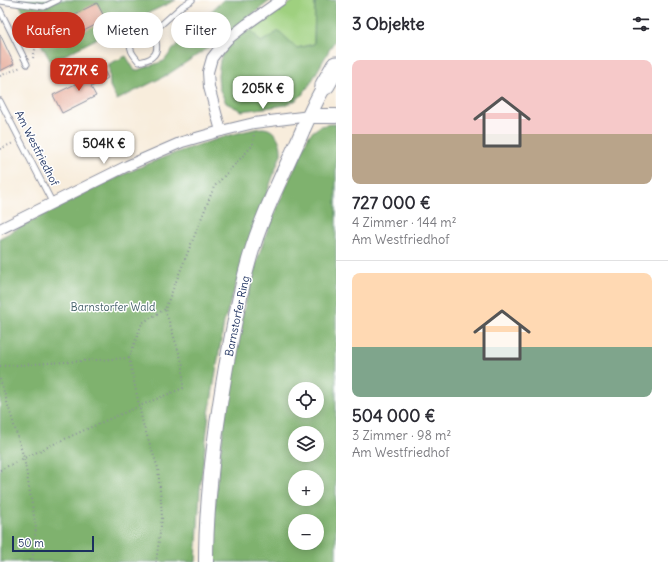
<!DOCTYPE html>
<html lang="de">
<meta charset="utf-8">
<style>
body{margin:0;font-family:Delius,sans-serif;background:#f7f7f7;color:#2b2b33;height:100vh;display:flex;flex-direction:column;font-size:15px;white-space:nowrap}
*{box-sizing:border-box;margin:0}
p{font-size:13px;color:#7c7c81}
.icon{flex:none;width:22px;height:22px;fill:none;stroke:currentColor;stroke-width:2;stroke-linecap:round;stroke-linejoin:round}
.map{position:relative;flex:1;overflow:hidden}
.drawer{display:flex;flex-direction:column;background:#fff;width:332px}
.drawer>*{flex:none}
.guide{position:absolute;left:12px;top:12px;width:264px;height:36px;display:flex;gap:8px}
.fabs{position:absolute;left:288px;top:382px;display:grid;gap:8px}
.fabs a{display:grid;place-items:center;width:36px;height:36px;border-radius:50%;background:#fff;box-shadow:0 2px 10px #0003;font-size:20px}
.scale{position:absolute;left:12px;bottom:10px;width:82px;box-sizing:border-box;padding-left:4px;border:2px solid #1b2f5e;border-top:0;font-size:11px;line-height:14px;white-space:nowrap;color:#1b2f5e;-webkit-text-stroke:3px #fff;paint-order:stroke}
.price{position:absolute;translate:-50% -34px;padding:0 9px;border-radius:8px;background:#fff;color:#222;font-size:13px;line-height:26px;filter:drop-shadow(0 1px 2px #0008)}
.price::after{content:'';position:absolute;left:50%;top:24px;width:12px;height:9px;margin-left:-6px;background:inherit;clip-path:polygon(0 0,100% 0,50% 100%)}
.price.selected{background:#c8321e;color:#fff}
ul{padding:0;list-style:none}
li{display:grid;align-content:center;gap:8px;height:212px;padding:0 16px}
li+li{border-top:1px solid #e1e1e2}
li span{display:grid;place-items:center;height:124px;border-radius:8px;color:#555}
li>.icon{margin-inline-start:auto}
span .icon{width:72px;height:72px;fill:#fffc;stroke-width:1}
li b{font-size:17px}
h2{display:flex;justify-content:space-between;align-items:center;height:48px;padding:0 16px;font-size:17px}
.chip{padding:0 14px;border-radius:18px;background:#fff;box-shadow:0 2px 10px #0003;font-size:14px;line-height:36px}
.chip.selected{background:#c8321e;color:#fff}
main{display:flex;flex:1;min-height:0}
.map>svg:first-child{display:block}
.green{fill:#9fd07f;stroke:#5d806e}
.forest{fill:#7fb26e;stroke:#4d7066;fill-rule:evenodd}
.building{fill:#e7ac9a}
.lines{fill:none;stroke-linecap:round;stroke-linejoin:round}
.lane-casing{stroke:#8a8e9d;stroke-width:7}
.street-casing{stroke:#8a8e9d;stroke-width:12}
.secondary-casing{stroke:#8a8e9d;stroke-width:16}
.highway-casing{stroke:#8a8e9d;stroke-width:21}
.path{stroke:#8a8e9d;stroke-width:2;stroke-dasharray:1 3;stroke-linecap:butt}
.lane{stroke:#fff;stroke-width:5}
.street{stroke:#fff;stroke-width:10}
.secondary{stroke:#fff;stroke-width:14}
.highway{stroke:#fff;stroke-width:19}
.labels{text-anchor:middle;stroke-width:3;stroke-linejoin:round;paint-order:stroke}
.street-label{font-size:11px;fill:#1b2f5e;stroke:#fff}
.park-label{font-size:11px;fill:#435f68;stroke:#fff}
</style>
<main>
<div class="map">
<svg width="336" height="562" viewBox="0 0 336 562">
<rect width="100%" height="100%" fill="#fff"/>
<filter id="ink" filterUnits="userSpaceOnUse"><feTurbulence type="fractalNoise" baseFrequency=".025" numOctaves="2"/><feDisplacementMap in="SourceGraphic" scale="8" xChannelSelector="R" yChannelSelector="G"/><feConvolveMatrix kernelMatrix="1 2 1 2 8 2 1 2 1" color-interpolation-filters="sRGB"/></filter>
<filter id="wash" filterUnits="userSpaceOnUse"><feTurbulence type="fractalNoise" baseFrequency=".012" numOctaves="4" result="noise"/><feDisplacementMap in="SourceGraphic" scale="16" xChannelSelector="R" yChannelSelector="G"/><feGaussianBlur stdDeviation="0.9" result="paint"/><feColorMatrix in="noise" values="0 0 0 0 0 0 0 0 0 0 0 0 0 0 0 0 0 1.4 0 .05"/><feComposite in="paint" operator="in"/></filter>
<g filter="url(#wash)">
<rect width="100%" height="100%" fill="#f8eddc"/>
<path class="green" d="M295,0H319L315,3L314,44L297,48L260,42L251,30Z"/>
<g class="forest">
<path d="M17,0H176L125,24L51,62Z"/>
<path d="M223,0H271L214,44L167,75L117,100L110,86L109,64L126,56L135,71L164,61L178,43Z"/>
<path d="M319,0H336V38L310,84L302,95L296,100L286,105L242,111L226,103L219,88L218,75L220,60L226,47L239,35L251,30L261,42L279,31L297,48L314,44L315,2Z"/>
<path d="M336,124V562H211V552L217,480L225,416L241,320L253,273L268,228L309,135C319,126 323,124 336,124ZM295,389H317V411H295ZM295,433H317V455H295ZM295,477H317V499H295ZM295,521H317V543H295Z"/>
<path d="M261,128C275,127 282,142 281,154L255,226L224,322L209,414L200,490L196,562H0V238C67,202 135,164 208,142C226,136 243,131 261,128Z"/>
</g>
<g id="blocks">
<g class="building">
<path d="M97,3L106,20L73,36L65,19Z"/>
<path d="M0,34L14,64L0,71Z"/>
<path d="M104,70L108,78L91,87L96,96L62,113L53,95Z"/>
</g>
</g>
</g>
<g filter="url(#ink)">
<use href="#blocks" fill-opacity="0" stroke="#8a8e9d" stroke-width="1"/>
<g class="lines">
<g class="lane-casing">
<g id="lane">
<path d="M0,1L44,7L58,0"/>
<path d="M0,10L27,64"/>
<path d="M153,32C156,40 160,51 152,57C149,60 143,61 139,62C133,54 130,52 130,42L137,34L153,32L182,6L192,0"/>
<path d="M0,101L52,202"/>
</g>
</g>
<g class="street-casing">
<g id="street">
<path d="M221,131L209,87L208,72L212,58L219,49L228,39L247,24L281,0"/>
<path d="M0,229L127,166L182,142L221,131L254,123L310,116"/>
</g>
</g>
<g class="secondary-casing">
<g id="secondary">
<path d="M310,116H336"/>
<path d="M206,562C206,496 215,431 226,367C233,331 239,295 249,260C260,220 280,180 297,143C306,123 314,103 325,85"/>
</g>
</g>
<g class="highway-casing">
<path id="highway" d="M325,85L336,66"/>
</g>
<g class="path">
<path d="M33,58L43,15"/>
<path d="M0,76L21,67"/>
<path d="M0,149L13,143"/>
<path d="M129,358L143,424L158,468L161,501L162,518L156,562"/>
<path d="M0,366L129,358L142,323L165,309"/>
<path d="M0,379L24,458L36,528L32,562"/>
<path d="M0,470C60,440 122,413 183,388V365L165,309L214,187L253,145L254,132"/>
</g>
<use href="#lane" class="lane"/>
<use href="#street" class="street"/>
<use href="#secondary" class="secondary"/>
<use href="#highway" class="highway"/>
</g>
</g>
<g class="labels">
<g class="street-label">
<text transform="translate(37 148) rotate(63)" y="4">Am Westfriedhof</text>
<text transform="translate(237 316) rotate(-78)" y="4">Barnstorfer Ring</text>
</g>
<g class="park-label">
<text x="113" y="311">Barnstorfer Wald</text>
</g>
</g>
</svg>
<div class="fabs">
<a><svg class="icon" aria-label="locate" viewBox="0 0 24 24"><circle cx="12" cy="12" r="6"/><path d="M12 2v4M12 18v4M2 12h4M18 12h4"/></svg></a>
<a><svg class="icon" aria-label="layers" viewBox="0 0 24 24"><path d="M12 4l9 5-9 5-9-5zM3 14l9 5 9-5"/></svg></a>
<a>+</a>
<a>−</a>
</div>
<div class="scale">50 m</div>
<b class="price selected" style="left:79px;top:92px">727K €</b>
<b class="price" style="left:263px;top:110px">205K €</b>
<b class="price" style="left:104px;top:165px">504K €</b>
<div class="guide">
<a class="chip selected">Kaufen</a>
<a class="chip">Mieten</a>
<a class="chip">Filter</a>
</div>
</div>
<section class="drawer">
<h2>3 Objekte<svg class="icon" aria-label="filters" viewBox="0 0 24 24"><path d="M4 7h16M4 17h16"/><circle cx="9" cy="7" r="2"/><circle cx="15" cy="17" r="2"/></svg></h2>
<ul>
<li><span style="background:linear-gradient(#f6c9c9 60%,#b9a48a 0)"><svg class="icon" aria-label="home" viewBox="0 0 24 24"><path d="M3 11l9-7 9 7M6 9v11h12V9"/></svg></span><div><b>727 000 €</b><p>4 Zimmer · 144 m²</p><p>Am Westfriedhof</p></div></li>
<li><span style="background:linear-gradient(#ffd9b3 60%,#7fa58c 0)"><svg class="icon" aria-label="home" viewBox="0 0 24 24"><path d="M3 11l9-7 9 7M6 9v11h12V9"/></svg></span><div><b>504 000 €</b><p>3 Zimmer · 98 m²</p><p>Am Westfriedhof</p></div></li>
</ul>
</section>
</main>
